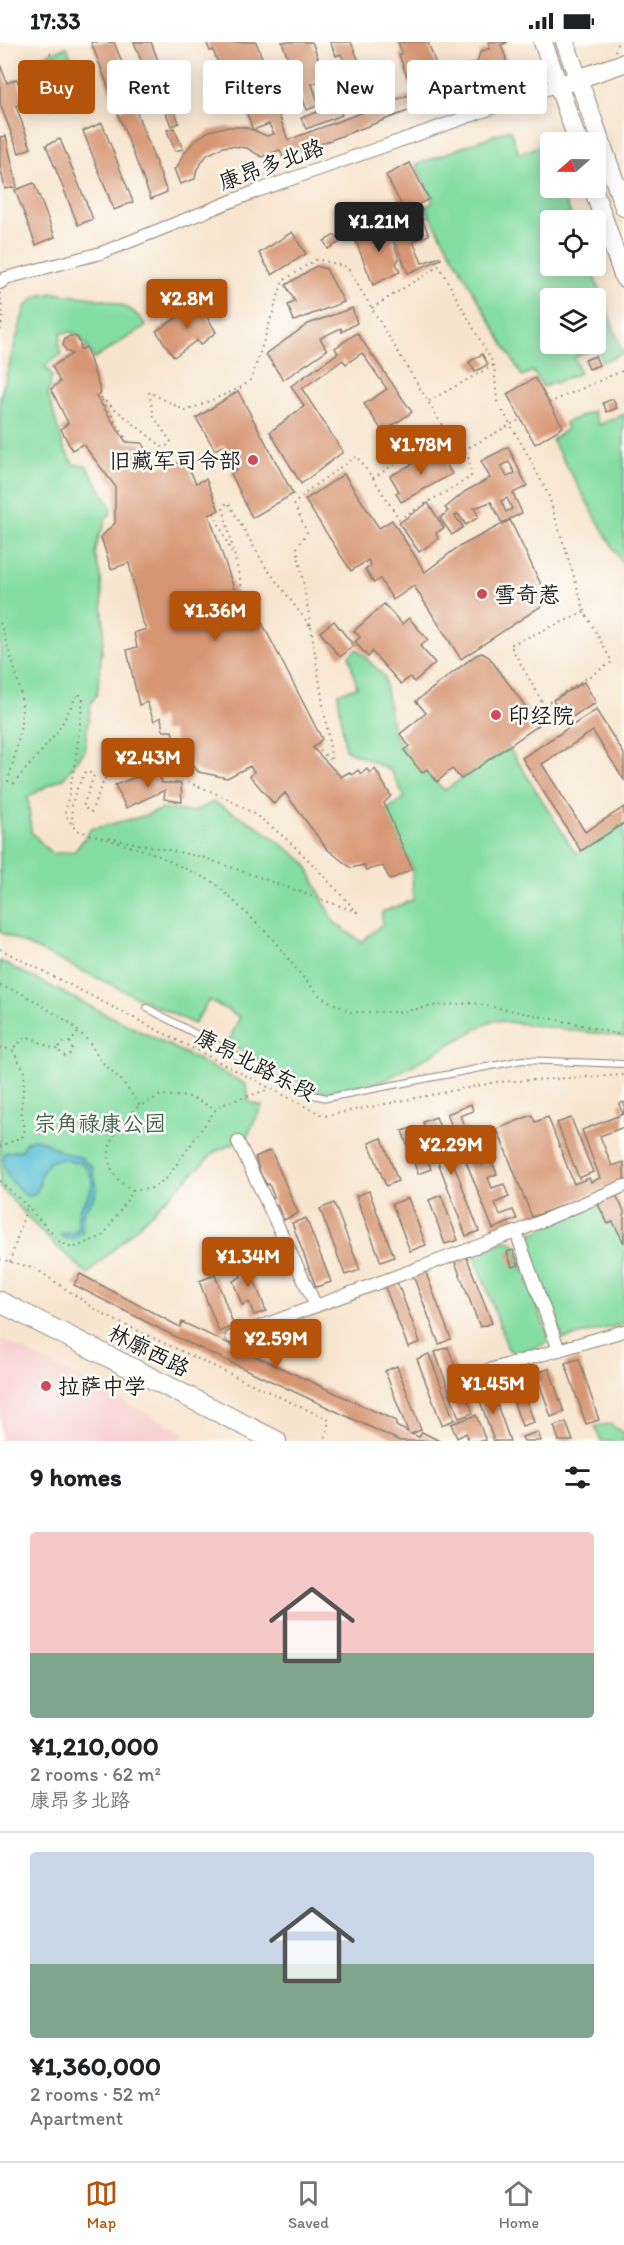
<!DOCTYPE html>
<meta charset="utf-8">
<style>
body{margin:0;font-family:Itim,"LXGW WenKai TC",sans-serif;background:#f6f6f6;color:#202124;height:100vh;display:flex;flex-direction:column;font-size:22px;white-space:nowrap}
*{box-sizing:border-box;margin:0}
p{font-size:20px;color:#757577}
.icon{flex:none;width:33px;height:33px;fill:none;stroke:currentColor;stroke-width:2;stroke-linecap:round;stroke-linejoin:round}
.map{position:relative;height:1399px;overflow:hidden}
.side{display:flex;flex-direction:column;background:#fff;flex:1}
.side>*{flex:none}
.banner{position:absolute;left:18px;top:18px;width:588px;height:54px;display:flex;gap:12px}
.needle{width:39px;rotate:250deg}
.tools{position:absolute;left:540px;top:90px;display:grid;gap:12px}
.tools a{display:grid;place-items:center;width:66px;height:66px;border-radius:6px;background:#fff;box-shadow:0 3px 15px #0003;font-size:30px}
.price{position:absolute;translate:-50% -51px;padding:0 14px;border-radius:6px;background:#b45309;color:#fff;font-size:20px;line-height:39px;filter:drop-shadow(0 2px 3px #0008)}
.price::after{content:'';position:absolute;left:50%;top:36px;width:18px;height:14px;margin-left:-9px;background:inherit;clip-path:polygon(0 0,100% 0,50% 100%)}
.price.selected{background:#222;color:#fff}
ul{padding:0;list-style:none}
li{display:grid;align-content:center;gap:12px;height:318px;padding:0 30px}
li+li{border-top:2px solid #e0e0e0}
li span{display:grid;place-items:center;height:186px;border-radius:6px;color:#555}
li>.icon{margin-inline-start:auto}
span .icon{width:108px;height:108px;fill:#fffc;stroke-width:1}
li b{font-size:26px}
h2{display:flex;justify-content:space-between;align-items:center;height:72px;padding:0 30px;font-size:26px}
.tag{padding:0 21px;border-radius:6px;background:#fff;box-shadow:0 3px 15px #0003;font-size:21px;line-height:54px}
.tag.selected{background:#b45309;color:#fff}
.status{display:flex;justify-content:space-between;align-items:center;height:42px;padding:0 30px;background:#fff;direction:ltr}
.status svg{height:16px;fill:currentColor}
.tabs{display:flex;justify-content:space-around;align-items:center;height:84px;border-top:2px solid #e0e0e0;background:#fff;font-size:16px;color:#757577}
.tabs a{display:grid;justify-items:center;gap:3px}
.tabs .selected{color:#b45309}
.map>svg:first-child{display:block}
.built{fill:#f7d0cf}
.green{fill:#84dda3;stroke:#507c60;stroke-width:1.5;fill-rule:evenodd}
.water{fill:#58bfd6;stroke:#3a6e79;stroke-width:1.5}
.building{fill:#d79673;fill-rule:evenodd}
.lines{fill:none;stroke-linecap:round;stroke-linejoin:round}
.lane-casing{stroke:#8a8075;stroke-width:8}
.street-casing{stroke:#8a8075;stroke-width:14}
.secondary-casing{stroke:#8a8075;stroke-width:20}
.primary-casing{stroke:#8a8075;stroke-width:22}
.path{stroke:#8a8075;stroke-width:2;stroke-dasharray:1.5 4.5;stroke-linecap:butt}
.lane{stroke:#fff;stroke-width:6}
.street{stroke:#fff;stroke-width:12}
.secondary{stroke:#fff;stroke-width:18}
.primary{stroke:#fff;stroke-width:20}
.poi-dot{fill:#d1495b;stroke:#fdfcf7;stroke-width:2}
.labels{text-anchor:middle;stroke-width:5;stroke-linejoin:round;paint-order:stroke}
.street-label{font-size:22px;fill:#1c1c1c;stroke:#fdfcf7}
.poi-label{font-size:22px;fill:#1c1c1c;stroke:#fdfcf7;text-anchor:start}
.park-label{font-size:22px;fill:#40604b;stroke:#fdfcf7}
</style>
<div class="status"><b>17:33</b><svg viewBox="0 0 49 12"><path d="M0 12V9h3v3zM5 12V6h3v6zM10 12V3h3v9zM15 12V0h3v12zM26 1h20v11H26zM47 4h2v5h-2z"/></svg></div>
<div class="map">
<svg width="624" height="1399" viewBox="0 0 624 1399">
<rect width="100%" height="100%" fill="#fdfcf7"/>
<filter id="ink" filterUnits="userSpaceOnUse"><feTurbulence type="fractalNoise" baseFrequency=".0167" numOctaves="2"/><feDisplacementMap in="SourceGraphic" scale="12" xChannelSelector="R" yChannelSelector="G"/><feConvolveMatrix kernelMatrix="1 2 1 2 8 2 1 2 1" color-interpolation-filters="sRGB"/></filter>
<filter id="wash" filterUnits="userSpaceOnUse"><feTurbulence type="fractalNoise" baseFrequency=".008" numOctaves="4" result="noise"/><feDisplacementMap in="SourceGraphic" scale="24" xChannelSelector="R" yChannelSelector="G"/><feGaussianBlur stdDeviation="1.35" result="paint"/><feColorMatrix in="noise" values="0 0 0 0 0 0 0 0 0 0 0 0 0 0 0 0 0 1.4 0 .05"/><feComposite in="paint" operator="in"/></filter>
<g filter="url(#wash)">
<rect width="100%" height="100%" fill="#f7e4ce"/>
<path class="built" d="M0,1296L186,1392L178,1399H0Z"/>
<g class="green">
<path d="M67,5L85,53L51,67L32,18Z"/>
<path d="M510,87L519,112L544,102L550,120V146H560L573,178H550V224H590L623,311L602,320L597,306L574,315L580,331L543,345L533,329L522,334L425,165L433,160L416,123ZM550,256H596V302H550Z"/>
<path d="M54,251C85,256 129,254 146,284L94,317C85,302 81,287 61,291L59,303L62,312L45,324L52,334L48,353L64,406L74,423H86L111,465L110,473L105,478L104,485L99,493L95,512L101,536L104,590L97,652L91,661L84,710L64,736L47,744L28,755L31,790L52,812L75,809L91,787L144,774L162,767L192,770L214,760L257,784L305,820L333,879L361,900L382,882V870L413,858L412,827L386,768L405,756L391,729L345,707L338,651L357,645L349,613L357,607L384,634L393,692L429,734L445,748L508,704L576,812L624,781V995L493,978L384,1039L322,1050L307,1044L228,1001L240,975L209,958L194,982L0,890V356L25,265L37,254Z"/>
<path d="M593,369L599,383L624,372V525L552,398L567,387L565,381Z"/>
<path d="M0,919L246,1042L249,1060L262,1064L246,1097L216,1109L88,1232L48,1197L0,1145Z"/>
<path d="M613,1153H616L598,1163L608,1182L613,1180L624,1201V1282L563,1297L526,1201L527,1194Z"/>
<path d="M505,1199L514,1201L549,1296L547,1301L516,1312L508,1307L474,1211Z"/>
<path d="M610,1382L624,1392V1399H601L595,1384Z"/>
</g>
<path class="water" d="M33,1097L43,1099L61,1110L80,1115L92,1125L97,1145L95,1154L83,1170L82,1190C75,1196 71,1198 62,1195L61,1192L73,1191L78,1187C78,1181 77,1173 79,1168C80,1163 85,1160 87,1156C96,1142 92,1128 79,1119L75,1121L64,1117L51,1119C34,1135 45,1141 34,1153L27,1154C14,1143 0,1131 4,1111L21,1108L26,1100Z"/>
<g id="blocks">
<g class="building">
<path d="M91,0H114L134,51L114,60Z"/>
<path d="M134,0H151L173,57L158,63Z"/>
<path d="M210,0H256L280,63L276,65L288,98L422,48L420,42L411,45L399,13L402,11L398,0H428L440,34L477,21L480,10L490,6L488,0H508L501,3L506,16L505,28L498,35L283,116L280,108L262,115L247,106L231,104L223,105L207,113L197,127L195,137L180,142L174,127L177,126L183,113L194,99L209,89L225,85H244L253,88L233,34L224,38L221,29L218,30L215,22L218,21L213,8L210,9L207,2ZM269,82L274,92L267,94L253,88Z"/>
<path d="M282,0H312L326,37L312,42L319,63L307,68Z"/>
<path d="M330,0H351L366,36L354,41L341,12L336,14Z"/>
<path d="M0,22L7,41L17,37L26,60L16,64L31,106L19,111L0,62Z"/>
<path d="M172,60L179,81L171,84L163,63Z"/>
<path d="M338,62L342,73L306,87L301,76Z"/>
<path d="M134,63L167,150L151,157L117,69Z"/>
<path d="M102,81L133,160L114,168L83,89Z"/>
<path d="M174,86L183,107L175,109L167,88Z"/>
<path d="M6,94L17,145L5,147L0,124V95Z"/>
<path d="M60,97L93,177L78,183L46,103Z"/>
<path d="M410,121L429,157L419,162L422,168L415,171L412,166L405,170L386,133Z"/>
<path d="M34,141L55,195L36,203L15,148Z"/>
<path d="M422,176L429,193L413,199L422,221L440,215L441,217L408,231L395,200L399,197L396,189Z"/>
<path d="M389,180L396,196L393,199L399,217L396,221L400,230L373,243L355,197Z"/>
<path d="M292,190L306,212L272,233L259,211Z"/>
<path d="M335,193L340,200L328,207L324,199Z"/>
<path d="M316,224L326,227L344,260L294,279L288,263L295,260L286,243Z"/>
<path d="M199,261L216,290L200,303L197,298L174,315L156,289Z"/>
<path d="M352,266L357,281L342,290L341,286L320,296L327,308L283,338L266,312L308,282Z"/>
<path d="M357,291L412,370L383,390L364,362L387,347L362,311L346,322L343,318L302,347L343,410L301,442L270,390L304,364L291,344L338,311L335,306Z"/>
<path d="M70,294L77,295L80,302V308L86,305L101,351L96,354L126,400L142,401L153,425L186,420L196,441L206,437L219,468L209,473L246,582L259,575L322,697L313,706L341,735L349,730L352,733L358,728L361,732L367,727L370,731L375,727L391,754L384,761L412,827L390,838L383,824L366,828L364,823L351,826L327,807L285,751L274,762L250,734L254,730L250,724L227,736L199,730L177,708L172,689H163L161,675L154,679L147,660L139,663L127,608L137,605L134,591L146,587L141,576L129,521L111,527L101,495L115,481V444L83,402L72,408L61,387L68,381L51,347L60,340L52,324L72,312L66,309L63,303L65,297Z"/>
<path d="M482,312L488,322L475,330L469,320Z"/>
<path d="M595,314L599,323L589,327L585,318Z"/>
<path d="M535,336L563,385L535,402L507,352Z"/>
<path d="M238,349L293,452L252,476L231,431L236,428L224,403L215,408L196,376Z"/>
<path d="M613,357L617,366L607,370L603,361Z"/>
<path d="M508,405L527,444L513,451L522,471L502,481L491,460L474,466L479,475L466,483L458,472L455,474L463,485L452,493L440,476L448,469L445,466L466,449L490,436L481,419ZM509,420L515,431L507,435L501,424ZM507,456L512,467L506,470L501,459Z"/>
<path d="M438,408L452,432L401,460L396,451L399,449L390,434Z"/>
<path d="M344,432L379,486L392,478L425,530L457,506L510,478L549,559L461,617L414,544L393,558L380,537L374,541L365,527L371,524L368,518L351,529L305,458Z"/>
<path d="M428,461L444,486L436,491L438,497L419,510L399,481Z"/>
<path d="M384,562L402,582L409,576L428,598L420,604L435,621L414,640L410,635L401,642L372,610L368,615L355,600L360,595L354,589Z"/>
<path d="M334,579L354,604L340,615L320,590Z"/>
<path d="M482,611L489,615L539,683L461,737L452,727L437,740L427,727L422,731L404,708L409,704L400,692L426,671L416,659L476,613Z"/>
<path d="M584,640L596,661L565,679L553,658Z"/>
<path d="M596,668L624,712V738L593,689L542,722L585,790L624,765V781L581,809L522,716Z"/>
<path d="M158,727L162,741H181L182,760L164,757L165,748L126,766L115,743Z"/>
<path d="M624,1060V1085L600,1094L612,1124L624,1120V1140L532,1175L497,1087L532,1073L535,1080L548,1075L574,1142L589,1136L591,1140L600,1136L582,1088L623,1072L619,1062Z"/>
<path d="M471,1062L473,1069L460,1074L472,1102L483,1098L486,1104L476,1107L482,1123L492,1119L497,1132L488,1136L492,1146L504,1142L509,1155L495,1161L500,1173L513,1168L517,1177L493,1187L447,1072Z"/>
<path d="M436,1075L479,1189L466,1194L423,1080Z"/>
<path d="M571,1076L593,1130L579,1136L557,1081Z"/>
<path d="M415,1085L431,1127L418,1132L402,1089Z"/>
<path d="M382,1096L398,1139L386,1144L369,1101Z"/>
<path d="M271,1108L298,1171L284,1178L277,1163L275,1164L272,1156L274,1155L269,1142L267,1143L261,1133L255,1115Z"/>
<path d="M369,1149L394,1215L381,1220L356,1154Z"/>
<path d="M441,1153L458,1198L445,1202L429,1158Z"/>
<path d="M616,1153L624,1169V1201L613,1180L608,1182L598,1162Z"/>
<path d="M408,1156L426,1203L410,1209L392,1162Z"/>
<path d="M334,1161L360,1228L345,1233L320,1167Z"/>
<path d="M306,1176L331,1240L316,1245L292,1181Z"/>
<path d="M513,1208L519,1223L512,1225L507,1210Z"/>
<path d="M465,1211L492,1281L480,1285L453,1215Z"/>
<path d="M246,1216L266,1269L254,1273L249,1260L242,1263L233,1239L241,1235L235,1220Z"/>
<path d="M424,1226L451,1297L439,1302L412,1231Z"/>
<path d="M80,1232L180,1285L182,1280L396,1379V1384L408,1390L385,1329L397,1324L421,1388L411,1392L419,1395L422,1390L440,1399H400L174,1294L74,1243Z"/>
<path d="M215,1233L234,1284L219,1290L199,1239Z"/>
<path d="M397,1240L420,1300L408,1305L385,1245Z"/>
<path d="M448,1305L473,1371L459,1376L435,1310Z"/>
<path d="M429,1312L454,1378L442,1383L417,1317Z"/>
<path d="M579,1317L599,1378L586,1382L565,1321Z"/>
<path d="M549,1327L564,1370L551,1375L536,1331Z"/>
<path d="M519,1337L534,1380L522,1384L507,1341Z"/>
<path d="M491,1345L510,1399H494L477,1350Z"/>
<path d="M476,1373L486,1399H469L466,1391L457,1396L451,1382Z"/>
<path d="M566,1380L573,1399H559L554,1384Z"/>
<path d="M538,1390L541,1399H524L522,1395Z"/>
</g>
</g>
</g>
<g filter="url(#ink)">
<use href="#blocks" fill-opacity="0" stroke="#8a8075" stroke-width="1.5"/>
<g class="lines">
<g class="lane-casing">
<path id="lane" d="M147,966L308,1052L327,1056L522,1018L624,1022"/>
</g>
<g class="street-casing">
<g id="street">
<path d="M0,241L6,236L101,211L257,149L558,43"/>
<path d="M238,1100L316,1264"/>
<path d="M516,1190L559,1308"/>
<path d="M232,1295L516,1190L624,1144"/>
<path d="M475,1332L624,1289"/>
</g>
</g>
<g class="secondary-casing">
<g id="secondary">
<path d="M543,0L578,100"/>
<path d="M565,0L624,165"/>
<path d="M566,41L624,21"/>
<path d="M593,146L624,236"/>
</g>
</g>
<g class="primary-casing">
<path id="primary" d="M0,1260L276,1399"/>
</g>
<g class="path">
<path d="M615,9L618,0"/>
<path d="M50,11L56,27"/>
<circle cx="59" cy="36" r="9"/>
<path d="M67,32L76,29"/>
<path d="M41,43L50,39"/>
<path d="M62,44L68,60"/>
<path d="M0,251L3,272L0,291"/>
<path d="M372,266L439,224L494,323L497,359L529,415L548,452L585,570L612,620L544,663L510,603L585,570"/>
<path d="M429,359L494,323"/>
<path d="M549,361L624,328"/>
<path d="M128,400L100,355L164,406L171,400L154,375L149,350L186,369L240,346L251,338L283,239L317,217L347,225L442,383L439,394L373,436L356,414L310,447L294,462L307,490L297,506L311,585L265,524L228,460L223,465L250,580"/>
<path d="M464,408L521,377"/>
<path d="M373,436L399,477L471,435C470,409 464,403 440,395"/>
<path d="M214,471L232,512"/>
<path d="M0,581C8,608 21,638 22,666C22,690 14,716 8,739L14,741L57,691L78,651L83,656L76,716L65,772L76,788L153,811L215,841L272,896L301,933L321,955L351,970H401L433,964L474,961L578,982L624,994"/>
<path d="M311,585L332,719L318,707"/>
<path d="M74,782C67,763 77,746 86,729L94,733L83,765L91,770L104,738L120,713"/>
<path d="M109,796L202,815L357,870C301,810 267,766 185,740"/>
<path d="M0,907L324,1074L497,1040L624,1033"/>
<path d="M0,944L20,950L70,981L89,1000L101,1019L122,1039L140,1064L161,1053L190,1055L216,1067"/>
<path d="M70,1000L72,1007L70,1012L65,1014L61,1012L58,1007C61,1001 63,1000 70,1000L79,990"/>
<path d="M0,1006L12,1007"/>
<path d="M0,1105L23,1094L25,1087L21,1068L25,1030L12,1007L26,995C40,997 42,1005 58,1007"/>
<path d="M0,1139L27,1164L60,1200L73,1206L103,1194L133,1149L152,1146L167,1136L216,1067L224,1062L270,1047"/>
<path d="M133,1149C93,1126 108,1088 138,1065"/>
<path d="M0,1217L36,1227L106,1274L329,1378L325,1399"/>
<path d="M10,1220L27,1164"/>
</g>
<use href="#lane" class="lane"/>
<use href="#street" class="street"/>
<use href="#secondary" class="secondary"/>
<use href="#primary" class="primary"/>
</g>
</g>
<g class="poi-dot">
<circle cx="253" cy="418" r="6"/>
<circle cx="482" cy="552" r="6"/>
<circle cx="496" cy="673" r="6"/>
<circle cx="46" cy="1344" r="6"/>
</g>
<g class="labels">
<g class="street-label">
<text transform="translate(271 122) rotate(-20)" y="8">康昂多北路</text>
<text transform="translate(256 1022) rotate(27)" y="8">康昂北路东段</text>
<text transform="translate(149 1308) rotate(27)" y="8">林廓西路</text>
</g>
<g class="poi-label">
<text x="241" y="426" text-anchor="end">旧藏军司令部</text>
<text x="494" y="560">雪奇惹</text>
<text x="508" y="681">印经院</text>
<text x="58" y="1352">拉萨中学</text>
</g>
<g class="park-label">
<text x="100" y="1089">宗角禄康公园</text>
</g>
</g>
</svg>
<div class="tools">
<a><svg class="needle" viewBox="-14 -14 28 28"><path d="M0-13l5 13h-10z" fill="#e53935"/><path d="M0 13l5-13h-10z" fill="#757577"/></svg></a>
<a><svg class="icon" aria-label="locate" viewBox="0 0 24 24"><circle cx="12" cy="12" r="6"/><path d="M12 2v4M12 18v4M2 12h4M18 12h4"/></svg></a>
<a><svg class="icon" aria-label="layers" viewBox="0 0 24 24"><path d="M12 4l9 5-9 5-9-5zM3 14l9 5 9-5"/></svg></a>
</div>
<b class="price selected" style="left:379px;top:211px">¥1.21M</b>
<b class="price" style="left:187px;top:288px">¥2.8M</b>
<b class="price" style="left:421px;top:434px">¥1.78M</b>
<b class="price" style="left:215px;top:600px">¥1.36M</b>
<b class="price" style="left:148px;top:747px">¥2.43M</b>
<b class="price" style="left:451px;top:1134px">¥2.29M</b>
<b class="price" style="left:248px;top:1246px">¥1.34M</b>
<b class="price" style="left:276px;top:1328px">¥2.59M</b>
<b class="price" style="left:493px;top:1373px">¥1.45M</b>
<div class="banner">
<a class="tag selected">Buy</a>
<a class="tag">Rent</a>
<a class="tag">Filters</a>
<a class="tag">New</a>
<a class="tag">Apartment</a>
</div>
</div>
<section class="side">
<h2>9 homes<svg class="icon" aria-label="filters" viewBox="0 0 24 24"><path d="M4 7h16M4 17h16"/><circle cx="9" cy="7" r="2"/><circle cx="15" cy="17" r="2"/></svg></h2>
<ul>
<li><span style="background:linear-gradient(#f6c9c9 65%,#7fa58c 0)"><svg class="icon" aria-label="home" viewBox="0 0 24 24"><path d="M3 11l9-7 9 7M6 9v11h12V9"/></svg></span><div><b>¥1,210,000</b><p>2 rooms · 62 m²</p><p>康昂多北路</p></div></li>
<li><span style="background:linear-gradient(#c9d6e8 60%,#7fa58c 0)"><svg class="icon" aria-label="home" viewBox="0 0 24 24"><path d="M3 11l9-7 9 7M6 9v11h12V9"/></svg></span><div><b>¥1,360,000</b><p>2 rooms · 52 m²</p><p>Apartment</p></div></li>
</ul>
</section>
<nav class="tabs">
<a class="selected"><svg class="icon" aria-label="map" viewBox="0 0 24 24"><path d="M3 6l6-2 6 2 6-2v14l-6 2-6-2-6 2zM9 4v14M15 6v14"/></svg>Map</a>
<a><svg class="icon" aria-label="saved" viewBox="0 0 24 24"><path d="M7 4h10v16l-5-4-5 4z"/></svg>Saved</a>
<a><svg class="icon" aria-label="home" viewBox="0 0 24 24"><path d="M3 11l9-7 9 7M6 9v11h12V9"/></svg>Home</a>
</nav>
